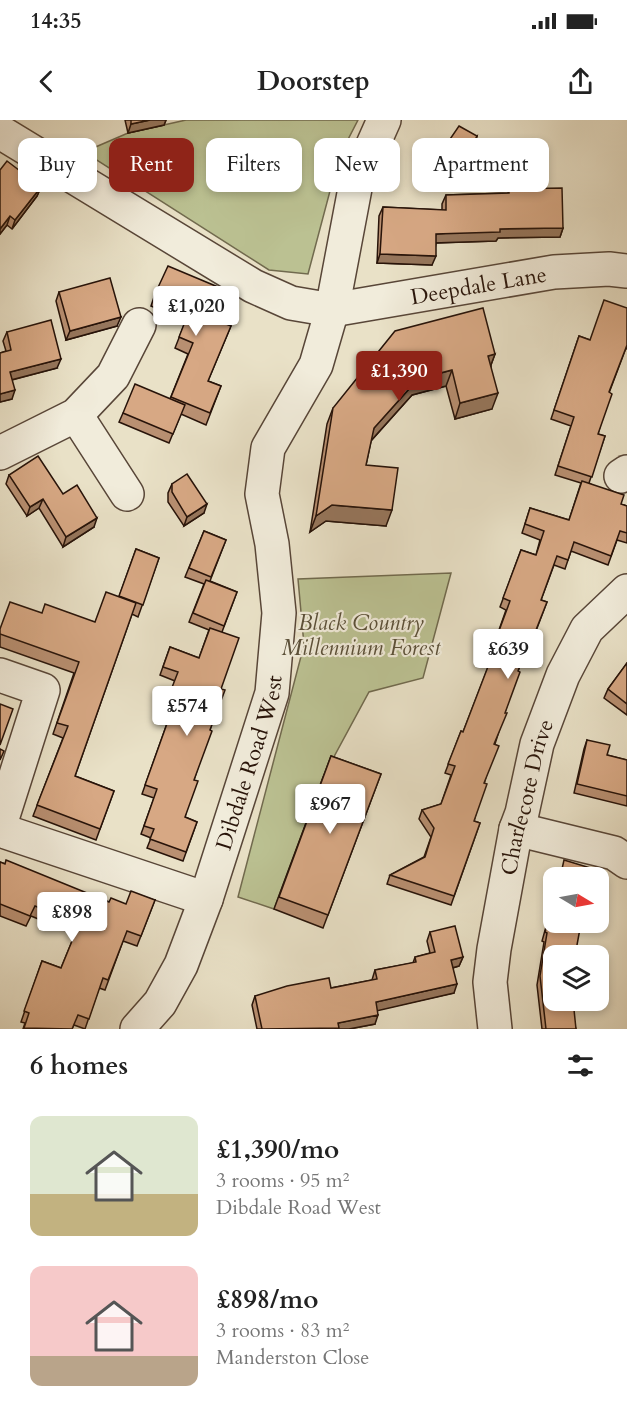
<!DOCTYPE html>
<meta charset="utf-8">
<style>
body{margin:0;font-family:Cardo,serif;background:#f2f2f2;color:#222;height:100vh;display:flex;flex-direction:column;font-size:22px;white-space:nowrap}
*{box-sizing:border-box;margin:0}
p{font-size:20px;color:#767676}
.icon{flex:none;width:33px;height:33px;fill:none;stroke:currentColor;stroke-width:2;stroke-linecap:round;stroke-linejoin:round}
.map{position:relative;height:909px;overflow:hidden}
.sheet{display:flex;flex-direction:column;background:#fff;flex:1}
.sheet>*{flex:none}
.guide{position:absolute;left:18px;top:18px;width:591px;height:54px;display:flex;gap:12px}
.needle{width:39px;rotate:100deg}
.buttons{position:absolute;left:543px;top:747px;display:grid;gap:12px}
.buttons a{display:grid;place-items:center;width:66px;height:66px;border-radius:12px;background:#fff;box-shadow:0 3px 9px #0003;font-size:30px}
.price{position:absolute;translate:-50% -51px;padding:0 14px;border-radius:6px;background:#fff;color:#222;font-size:20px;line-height:39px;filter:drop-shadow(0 2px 3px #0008)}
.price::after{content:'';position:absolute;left:50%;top:36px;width:18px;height:14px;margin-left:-9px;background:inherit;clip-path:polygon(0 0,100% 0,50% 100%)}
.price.current{background:#8f2418;color:#fff}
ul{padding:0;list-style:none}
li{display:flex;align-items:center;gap:18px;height:150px;padding:0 30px}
li span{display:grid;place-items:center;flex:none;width:168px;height:120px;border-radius:12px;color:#555}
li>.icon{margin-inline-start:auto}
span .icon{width:72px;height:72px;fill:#fffc;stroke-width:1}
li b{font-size:26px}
h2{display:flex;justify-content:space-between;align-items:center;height:72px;padding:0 30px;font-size:26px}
.pill{padding:0 21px;border-radius:12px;background:#fff;box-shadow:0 3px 9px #0003;font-size:21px;line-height:54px}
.pill.current{background:#8f2418;color:#fff}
.status{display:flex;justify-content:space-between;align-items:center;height:42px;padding:0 30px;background:#fff;direction:ltr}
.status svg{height:16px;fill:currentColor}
header{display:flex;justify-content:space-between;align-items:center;height:78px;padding:0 30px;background:#fff;font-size:27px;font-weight:700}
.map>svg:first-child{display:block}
.green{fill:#bbc192;stroke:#716a4e;stroke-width:1.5}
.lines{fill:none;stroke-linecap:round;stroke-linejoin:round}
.minor-casing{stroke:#584638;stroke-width:36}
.minor{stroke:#f1ecdb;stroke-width:33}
.wall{fill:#b99072;stroke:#271309;stroke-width:1.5}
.shaded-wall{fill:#96765c;stroke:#271309;stroke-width:1.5}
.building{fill:#d7a884;stroke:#271309;stroke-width:1.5}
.labels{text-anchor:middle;stroke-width:4.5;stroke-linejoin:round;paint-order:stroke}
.street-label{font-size:22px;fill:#271309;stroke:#f1ecdb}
.park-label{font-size:22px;font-style:italic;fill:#5b5039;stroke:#f1ecdb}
</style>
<div class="status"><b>14:35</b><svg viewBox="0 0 49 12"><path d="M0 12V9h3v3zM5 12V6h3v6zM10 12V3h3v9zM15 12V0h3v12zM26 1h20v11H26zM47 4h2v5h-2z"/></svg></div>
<header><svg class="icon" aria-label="back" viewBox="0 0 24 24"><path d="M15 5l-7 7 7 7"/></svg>Doorstep<svg class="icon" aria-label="share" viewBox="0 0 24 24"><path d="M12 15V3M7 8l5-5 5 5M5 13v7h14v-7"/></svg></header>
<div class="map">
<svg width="627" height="909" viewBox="0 0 627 909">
<rect width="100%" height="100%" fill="#e9e1c7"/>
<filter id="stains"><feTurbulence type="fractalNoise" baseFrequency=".00333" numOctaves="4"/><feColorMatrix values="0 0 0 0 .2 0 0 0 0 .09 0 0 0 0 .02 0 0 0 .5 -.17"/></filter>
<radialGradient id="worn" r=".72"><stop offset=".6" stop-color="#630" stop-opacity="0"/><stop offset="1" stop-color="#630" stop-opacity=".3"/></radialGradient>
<g class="green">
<path d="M186,0H358L339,37L308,154L269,150L84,32L128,13Z"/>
<path d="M451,453L423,558L369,572L323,657L274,789L238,777L304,525L298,459Z"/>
</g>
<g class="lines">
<g class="minor-casing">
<g id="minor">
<path id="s1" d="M0,12L253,166L291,183L332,190L554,152L609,149L627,151"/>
<path d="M76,295L127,374"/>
<path d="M0,333L76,295L113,256L139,205"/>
<path d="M621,356L627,352"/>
<path d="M0,555L43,570L0,705"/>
<path d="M516,709L614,733L627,742"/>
<path d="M0,710L206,779"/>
<path id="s2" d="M137,909L160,883L181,845L206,779L272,573L279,493L272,424L262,374L268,328L316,245L332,190L356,63L384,0"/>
<path id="s3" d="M495,909L490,862L494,829L516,709L522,693L537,624L563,555L587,509L627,471"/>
</g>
</g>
<use href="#minor" class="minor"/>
</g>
<g class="wall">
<path d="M125,0H166L164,5L128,13Z"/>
<path d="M477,16L474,26L464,43V62L461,71L430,53L433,44Z"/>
<path d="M0,50L41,67L37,76L12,109L7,105L0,114Z"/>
<path d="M509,69L563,108L560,117L498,118L496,121L436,123L432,145L377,143L379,96L383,87L442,90V84L446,75L508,73Z"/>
<path d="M59,172L117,206L66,220L56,181Z"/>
<path d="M155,174L214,179L207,196L231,206L208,261L221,266L206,305L181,294L169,323L119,302L123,293L170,279L188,234L175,228L186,200L151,186Z"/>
<path d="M627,188V229L626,228L609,273L598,314L605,316L589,363L621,384L627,386V423L617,420L608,445L571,431L565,449L554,445L541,480L547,482L531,524L529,523L518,551L495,624L474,701L480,703L451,785L387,764L390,755L424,737L431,717L419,699L422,690L441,684L451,655L445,653L461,611L463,612L489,545L487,544L506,490L500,487L521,430L536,435L540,420L522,413L530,388L569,400L581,363L555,355L571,306L551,299L579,216L590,220Z"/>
<path d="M7,212L57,248L12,260V279L0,282V233L6,231L3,221Z"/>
<path d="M495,234L491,245L492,289L455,299L446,266L412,275L371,321L366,345L386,406L326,401L310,412L327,304L333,288Z"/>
<path d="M9,355L63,374L94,407L63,427L39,388L27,396L6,364Z"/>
<path d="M172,364L204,393L184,406L168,382V373Z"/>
<path d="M204,411L226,420L210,461L237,472L222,512L221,569L210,610L194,660L185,697L197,702L183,741L147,728L151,718L141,714L154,678L142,674L175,581L168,579L175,561L160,555L170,527L199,538L209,510L189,502L204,464L185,457Z"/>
<path d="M136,429L159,438L138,497L132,494L75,656L114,671L96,720L33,696L63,618L53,614L74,553L0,527V509L42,493L95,502L119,477Z"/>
<path d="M627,543V595L604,578L608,569Z"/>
<path d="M587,620L607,635L627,640V686L574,673L584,629Z"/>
<path d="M331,636L381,654L323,808L274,789Z"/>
<path d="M0,742L109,782L126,784L155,780L137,826L123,821L105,870L99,868L85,909L74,905L72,909H23L25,903L21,902L42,841L61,848L75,814L31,796L26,806L0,796Z"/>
<path d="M554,778V836L576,909H542L537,865L544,822L542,821Z"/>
<path d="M430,812L463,837L459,846L453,848L454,873L377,890L375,904L349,909H257L252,885L255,876L331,868L372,860L375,850L413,843L415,837L430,833L427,821Z"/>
</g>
<g class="shaded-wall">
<path d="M150,0H166L164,5L128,13L131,4Z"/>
<path d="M477,16L474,26L460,48L464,39Z"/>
<path d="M41,67L37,76L12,109L15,100Z"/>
<path d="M10,96L7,105L0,114V109Z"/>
<path d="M563,108L560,117L498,118L496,121L433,123L436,114L500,109Z"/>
<path d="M380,134L436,136L432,145L377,143Z"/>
<path d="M121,197L117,206L66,220L70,211Z"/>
<path d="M495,234L489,250L488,236Z"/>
<path d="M61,239L57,248L7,261L10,252Z"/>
<path d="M452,250L446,266L412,275L368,324L374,308L418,259Z"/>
<path d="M15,270L12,279L0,282V274Z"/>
<path d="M498,273L492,289L455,299L460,283Z"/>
<path d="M43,379L39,388L27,396L30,387Z"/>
<path d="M207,384L204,393L184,406L187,397Z"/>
<path d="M332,385L392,390L386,406L326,401L310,412L316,396Z"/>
<path d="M97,398L94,407L63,427L66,417Z"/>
<path d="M463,837L459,846L448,849L451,840Z"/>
<path d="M457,864L454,873L372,892L376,882Z"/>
<path d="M378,895L375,904L349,909H335L338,903Z"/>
</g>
<g class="building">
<path d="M131,0H150L131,4Z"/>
<path d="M459,6L477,16L464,39V62L433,44Z"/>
<path d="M7,41L41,67L15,100L10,96L0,109V50Z"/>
<path d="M562,68L563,108L500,109V112L436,114V136L380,134L383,87L446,90V75L509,73V69Z"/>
<path d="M168,146L218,167L206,196L231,206L208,261L221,266L210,293L171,277L193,223L179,217L190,189L155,174Z"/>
<path d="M110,158L121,197L70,211L59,172Z"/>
<path d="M604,180L627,188V225L609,272L612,274L598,314L605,316L592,357L558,346L574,297L554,290L579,216L590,220Z"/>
<path d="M483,188L495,234L488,236L498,273L460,283L452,250L418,259L374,308L366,345L398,348L392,390L332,385L316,396L333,288L395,211Z"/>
<path d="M51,200L61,239L10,252L15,270L0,274V233L11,230L7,212Z"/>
<path d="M135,264L185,285L173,314L123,293Z"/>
<path d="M38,336L63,374L77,365L97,398L66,417L43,379L30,387L9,355Z"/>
<path d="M187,354L207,384L187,397L172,372V364Z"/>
<path d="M582,361L624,375L621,384L627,386V413L620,411L611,436L574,422L568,440L557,436L541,480L547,482L534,515L532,514L518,551L520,552L505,593H507L494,624L499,626L484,663L487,664L474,701L480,703L454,776L390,755L425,737L434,708L422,690L441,684L455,646L448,644L461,611L463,612L492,536L490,535L510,481L503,478L521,430L536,435L544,411L525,404L530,388L569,400Z"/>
<path d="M204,411L226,420L211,457L189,448Z"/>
<path d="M136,429L159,438L143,485L119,476Z"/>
<path d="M206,460L237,472L224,506L193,493Z"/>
<path d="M106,472L136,483L75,656L114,671L100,709L37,685L68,606L57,603L79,542L0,514V509L10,482L42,493L45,484L95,502Z"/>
<path d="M210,508L239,518L221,569L225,570L210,610L212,611L194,660L198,661L185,697L197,702L186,732L150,719L154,709L144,706L157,669L145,665L178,573L171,570L178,552L163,547L170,527L199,538Z"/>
<path d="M627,543V584L608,569Z"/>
<path d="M0,584L13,589L0,625Z"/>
<path d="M587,620L610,625L607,635L627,640V676L577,664Z"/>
<path d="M0,629L4,631L0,640Z"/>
<path d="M331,636L381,654L328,795L279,777Z"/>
<path d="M6,740L109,782L111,778L126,784L131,771L155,780L141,816L127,811L108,860L103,858L89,899L78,895L72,909L24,908L29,893L24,891L42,841L61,848L79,804L35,786L30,796L0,784V742L5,744Z"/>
<path d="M564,740L597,750L595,758H560Z"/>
<path d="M554,781V802H582L579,814L575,836H554V880H573L576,909H546L540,856L547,813L545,812Z"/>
<path d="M455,806L463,837L451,840L457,864L376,882L378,895L338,903L339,908L262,909L255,876L287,866L329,858L331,868L377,859L375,850L416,842L415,837L435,832L430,812Z"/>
</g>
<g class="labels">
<g class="street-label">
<text dy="8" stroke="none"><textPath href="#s1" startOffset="528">Deepdale Lane</textPath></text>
<text dy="8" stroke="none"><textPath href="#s2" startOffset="292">Dibdale Road West</textPath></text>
<text dy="8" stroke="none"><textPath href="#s3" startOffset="236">Charlecote Drive</textPath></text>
</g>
<g class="park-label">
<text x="361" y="510">Black Country<tspan x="361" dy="25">Millennium Forest</tspan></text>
</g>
</g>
<rect width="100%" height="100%" filter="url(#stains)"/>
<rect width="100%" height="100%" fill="url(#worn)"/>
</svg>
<div class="buttons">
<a><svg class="needle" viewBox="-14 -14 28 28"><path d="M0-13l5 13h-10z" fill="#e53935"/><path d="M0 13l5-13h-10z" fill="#767676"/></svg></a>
<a><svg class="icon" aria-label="layers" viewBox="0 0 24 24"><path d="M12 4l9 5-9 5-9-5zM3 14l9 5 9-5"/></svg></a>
</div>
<b class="price" style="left:196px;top:217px">£1,020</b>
<b class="price current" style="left:399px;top:282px">£1,390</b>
<b class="price" style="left:508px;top:560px">£639</b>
<b class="price" style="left:187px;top:617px">£574</b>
<b class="price" style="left:330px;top:715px">£967</b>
<b class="price" style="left:72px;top:823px">£898</b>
<div class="guide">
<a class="pill">Buy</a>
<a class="pill current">Rent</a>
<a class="pill">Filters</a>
<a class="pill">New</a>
<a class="pill">Apartment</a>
</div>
</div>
<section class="sheet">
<h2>6 homes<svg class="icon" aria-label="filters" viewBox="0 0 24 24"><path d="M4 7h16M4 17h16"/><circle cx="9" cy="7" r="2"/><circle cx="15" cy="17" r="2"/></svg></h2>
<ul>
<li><span style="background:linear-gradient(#dfe7d0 65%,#c2b280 0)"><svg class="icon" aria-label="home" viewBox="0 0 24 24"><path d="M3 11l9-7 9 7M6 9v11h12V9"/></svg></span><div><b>£1,390/mo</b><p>3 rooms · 95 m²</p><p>Dibdale Road West</p></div></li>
<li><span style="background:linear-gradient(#f6c9c9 75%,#b9a48a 0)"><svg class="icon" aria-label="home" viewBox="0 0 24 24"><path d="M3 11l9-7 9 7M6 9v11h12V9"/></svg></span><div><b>£898/mo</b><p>3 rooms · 83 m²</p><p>Manderston Close</p></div></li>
</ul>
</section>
